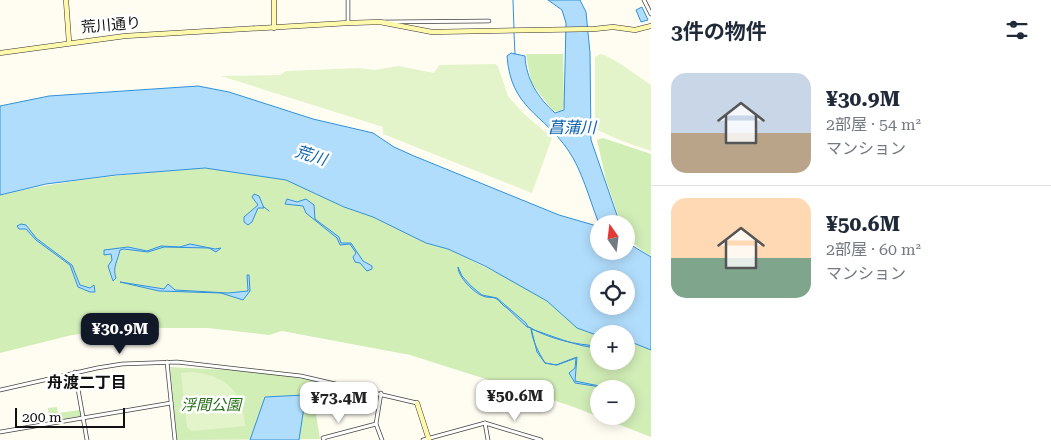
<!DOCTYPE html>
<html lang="ja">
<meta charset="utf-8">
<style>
body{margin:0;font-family:"Roboto Serif","Noto Sans JP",serif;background:#f6f6f7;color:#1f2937;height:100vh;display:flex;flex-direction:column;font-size:19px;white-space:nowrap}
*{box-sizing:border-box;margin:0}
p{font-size:16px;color:#747a83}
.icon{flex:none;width:28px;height:28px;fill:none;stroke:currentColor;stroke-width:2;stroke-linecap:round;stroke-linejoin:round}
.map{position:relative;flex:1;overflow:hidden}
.side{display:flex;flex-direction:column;background:#fff;width:400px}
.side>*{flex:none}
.needle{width:32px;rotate:346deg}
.controls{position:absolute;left:590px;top:215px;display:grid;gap:10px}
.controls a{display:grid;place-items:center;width:45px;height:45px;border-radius:50%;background:#fff;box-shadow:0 2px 12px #0003;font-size:25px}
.scale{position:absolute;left:15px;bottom:12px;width:110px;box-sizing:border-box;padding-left:5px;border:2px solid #101010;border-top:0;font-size:14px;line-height:18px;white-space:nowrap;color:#101010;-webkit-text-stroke:4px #fff;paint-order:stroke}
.price{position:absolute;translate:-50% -42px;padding:0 11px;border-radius:10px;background:#fff;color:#222;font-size:16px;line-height:32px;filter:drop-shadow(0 1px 2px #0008)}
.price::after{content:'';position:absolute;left:50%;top:30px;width:15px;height:11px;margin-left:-8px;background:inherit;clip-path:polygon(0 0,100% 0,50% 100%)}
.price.current{background:#111827;color:#fff}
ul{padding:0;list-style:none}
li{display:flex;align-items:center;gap:15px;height:125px;padding:0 20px}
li+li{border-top:1px solid #e0e1e3}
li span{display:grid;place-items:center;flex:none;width:140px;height:100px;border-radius:15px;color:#555}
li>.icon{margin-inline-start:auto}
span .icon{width:60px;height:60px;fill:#fffc;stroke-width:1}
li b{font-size:21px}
h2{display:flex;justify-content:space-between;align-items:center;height:60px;padding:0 20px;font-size:21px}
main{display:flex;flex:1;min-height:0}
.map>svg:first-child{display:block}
.green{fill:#d2eeb7;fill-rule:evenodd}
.pitch{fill:#e4f4ca}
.water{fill:#b1ddfc;stroke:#3191da;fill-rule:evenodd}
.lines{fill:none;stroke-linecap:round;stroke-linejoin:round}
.stream{stroke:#3191da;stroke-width:1}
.street-casing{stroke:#434343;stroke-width:4.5}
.secondary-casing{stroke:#323232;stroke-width:5.5}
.street{stroke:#fff;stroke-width:3}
.secondary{stroke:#fff9ad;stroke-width:4.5}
.labels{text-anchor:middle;stroke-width:5;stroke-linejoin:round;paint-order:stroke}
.street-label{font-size:15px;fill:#101010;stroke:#fff}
.park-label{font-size:15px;font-style:italic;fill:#276f18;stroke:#fff}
.water-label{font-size:16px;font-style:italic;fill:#0b62af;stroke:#fff}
.neighbourhood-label{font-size:16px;font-weight:bold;fill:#101010;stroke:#fff}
</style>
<main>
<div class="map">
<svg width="651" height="440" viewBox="0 0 651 440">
<rect width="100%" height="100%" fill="#fffdf2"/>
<g class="green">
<path d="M526,54H563L564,107L560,112L553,111L531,82Z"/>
<path d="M603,138L651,154V256C639,249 626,239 626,224H621L606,180L597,140Z"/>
<path d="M205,168L286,180L344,207L373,217L426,243L448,249L509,279L547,301L577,328L599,336V361H626V340L651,350V437L571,406L410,355L282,331L269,335L208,328H127L72,335L0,353V195C68,179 136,173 205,168ZM599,389H626V416H599Z"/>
<path d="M170,367L263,372L327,383L331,407L328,411L316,414L320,439L177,440Z"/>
<path d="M57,407L58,413L80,410L81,416L50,421L48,408Z"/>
</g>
<g class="pitch">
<path d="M600,54C612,56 639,77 651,85V151L622,141L595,129V57Z"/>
<path d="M495,64L498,66L508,96L522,112L552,138L532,193L383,134V127L221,76L280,75L286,71L359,68L375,70L399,66L434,73L439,65Z"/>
<path d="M193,372C227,376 242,391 245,426L191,431L187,427L181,373Z"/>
</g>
<g class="water">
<path d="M548,0H580L586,12L590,53L591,140L620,224H599V251H626V237L631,245L651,257V350L626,340V334H599V336L577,328L547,301L485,266L448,249L426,243L373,217L344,207L286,180L205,168L116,175L46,184L0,195V106L49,96L198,86L229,92L313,119L373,133L394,147L414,156L559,215L597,226L598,221C589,198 582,170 568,150C543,113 511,109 507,56L511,53L525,56C526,79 538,98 555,113L564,110L566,23L562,10ZM599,279H626V306H599Z"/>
<path d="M642,7L648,20L641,22L636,10Z"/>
<path d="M254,194L259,196L264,208H258L252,222L248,225L244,222V217L258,205L252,197Z"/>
<path d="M287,199L297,202L306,199L314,205L315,219L339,237L341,243H351L363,261L372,266V269L367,271L360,263L355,262L353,257L356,253L350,244L340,245L337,238L306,213L303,206L285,204Z"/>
<path d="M21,224L26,225L36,238L72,265L80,285L90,288L94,285L95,292H90L78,287L70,265L36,240L26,229H19L17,226Z"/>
<path d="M190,244L215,249L221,248L216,252L209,248L164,247L148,252L124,249L120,250C118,260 112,268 116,278L113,281L108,266L112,260L111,254L104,255V250L128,247L147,251L161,246L180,247Z"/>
<path d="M458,267L462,276L471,286L482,295L497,298L526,323L528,327H529C549,339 577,345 599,346V348C577,347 553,336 531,329C533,342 538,351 545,363L556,365L577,357L575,381L614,389L575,383L569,373L575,368L576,358L557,365L545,363L537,352L531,328L527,327L507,308C502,306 500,300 495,298C492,297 487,298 483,296C474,293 458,277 458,267Z"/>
<path d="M247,275H249L250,291L243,300L221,293L159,291L120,282L164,289L168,284L175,290L228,293L248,291Z"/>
<path d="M317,392L318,396L324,397L322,401L327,403V407L321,405L304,407L299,440H250L265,397L304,395L305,399L316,404L319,398L316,394H310Z"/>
</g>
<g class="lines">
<g class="stream">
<path d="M513,0L514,29"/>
<path d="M514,33L515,54"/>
<path d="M264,207L269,211"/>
</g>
<g class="street-casing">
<g id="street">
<path d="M644,0L651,14"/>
<path d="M383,22L489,21"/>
<path d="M348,23V0"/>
<path d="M167,362L175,440"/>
<path d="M75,372L87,440"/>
<path d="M0,390L97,368L122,364L177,362L301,376L417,403"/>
<path d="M381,393L376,424L382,440"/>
<path d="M485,423L488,440"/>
<path d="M0,432L171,403"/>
<path d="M324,440L323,438L376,424"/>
<path d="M423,440L485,423L541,440"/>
</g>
</g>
<g class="secondary-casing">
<g id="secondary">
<path d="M66,0L69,42"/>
<path d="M274,0V28"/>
<path d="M0,53L125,36L348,23L380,22L432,32L594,29L613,27L635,30L651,26"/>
<path d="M417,403L429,440"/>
</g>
</g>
<use href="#street" class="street"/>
<use href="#secondary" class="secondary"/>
</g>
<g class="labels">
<g class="street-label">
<text transform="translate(111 25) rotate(-5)" y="5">荒川通り</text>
</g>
<g class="park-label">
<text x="211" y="410">浮間公園</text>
</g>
<g class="water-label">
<text x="572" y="133">菖蒲川</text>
<text transform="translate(311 155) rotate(17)" y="6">荒川</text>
</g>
<g class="neighbourhood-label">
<text x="87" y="388">舟渡二丁目</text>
</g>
</g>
</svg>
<div class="controls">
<a><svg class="needle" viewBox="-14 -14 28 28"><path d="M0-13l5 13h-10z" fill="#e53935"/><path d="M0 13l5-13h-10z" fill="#747a83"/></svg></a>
<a><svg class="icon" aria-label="locate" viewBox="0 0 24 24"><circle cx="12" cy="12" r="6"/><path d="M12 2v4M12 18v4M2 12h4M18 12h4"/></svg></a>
<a>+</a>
<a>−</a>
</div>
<div class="scale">200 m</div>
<b class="price current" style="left:120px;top:355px">¥30.9M</b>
<b class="price" style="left:515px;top:422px">¥50.6M</b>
<b class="price" style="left:339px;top:424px">¥73.4M</b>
</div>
<section class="side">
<h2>3件の物件<svg class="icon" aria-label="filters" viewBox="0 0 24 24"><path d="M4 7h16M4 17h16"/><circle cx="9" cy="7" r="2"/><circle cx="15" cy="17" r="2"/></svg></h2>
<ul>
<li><span style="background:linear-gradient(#c9d6e8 60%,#b9a48a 0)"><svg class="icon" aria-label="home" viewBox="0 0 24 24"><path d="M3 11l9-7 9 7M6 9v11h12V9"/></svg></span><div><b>¥30.9M</b><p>2部屋 · 54 m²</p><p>マンション</p></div></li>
<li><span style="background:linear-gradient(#ffd9b3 60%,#7fa58c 0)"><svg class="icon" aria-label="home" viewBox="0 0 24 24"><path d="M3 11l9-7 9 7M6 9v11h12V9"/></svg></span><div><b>¥50.6M</b><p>2部屋 · 60 m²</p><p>マンション</p></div></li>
</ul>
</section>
</main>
